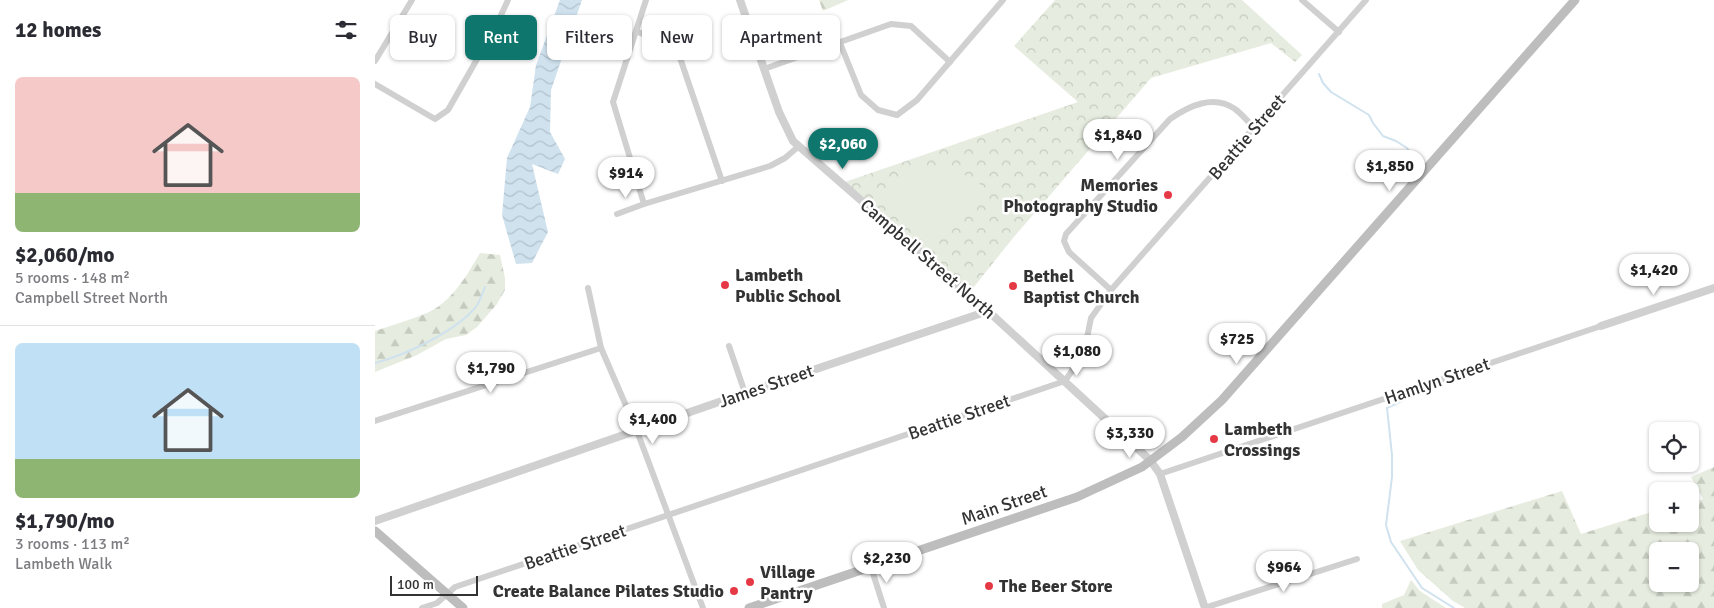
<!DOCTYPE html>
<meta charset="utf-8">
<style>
body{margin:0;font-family:Signika,sans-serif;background:#f2f2f3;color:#2b2b33;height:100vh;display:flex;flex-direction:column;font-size:19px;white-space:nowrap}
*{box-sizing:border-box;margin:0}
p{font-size:16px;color:#7c7c81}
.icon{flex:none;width:28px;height:28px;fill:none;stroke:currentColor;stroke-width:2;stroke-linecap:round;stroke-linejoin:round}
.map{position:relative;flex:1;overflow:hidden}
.details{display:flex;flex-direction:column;background:#fff;width:375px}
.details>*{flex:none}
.banner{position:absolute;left:15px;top:15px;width:475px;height:45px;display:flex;gap:10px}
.controls{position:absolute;left:1274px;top:422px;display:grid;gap:10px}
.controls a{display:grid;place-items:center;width:50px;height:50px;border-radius:8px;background:#fff;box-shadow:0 1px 4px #0004;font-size:25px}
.scale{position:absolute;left:15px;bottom:12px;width:88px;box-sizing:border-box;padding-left:5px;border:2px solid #333;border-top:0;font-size:14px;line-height:18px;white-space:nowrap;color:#333;-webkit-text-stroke:4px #fff;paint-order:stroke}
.price{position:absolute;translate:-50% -42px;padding:0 11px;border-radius:18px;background:#fff;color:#222;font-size:16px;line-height:32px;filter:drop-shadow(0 1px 2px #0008)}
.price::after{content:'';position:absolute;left:50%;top:30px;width:15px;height:11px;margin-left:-8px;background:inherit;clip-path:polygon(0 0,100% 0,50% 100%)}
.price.current{background:#0f766e;color:#fff}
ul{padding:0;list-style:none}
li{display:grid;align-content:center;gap:10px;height:265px;padding:0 15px}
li+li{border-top:1px solid #e1e1e2}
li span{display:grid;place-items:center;height:155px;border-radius:8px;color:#555}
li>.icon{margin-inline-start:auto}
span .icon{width:90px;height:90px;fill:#fffc;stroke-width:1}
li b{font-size:21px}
h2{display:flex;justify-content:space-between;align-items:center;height:60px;padding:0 15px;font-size:21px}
.chip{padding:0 18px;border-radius:8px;background:#fff;box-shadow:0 1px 4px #0004;font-size:18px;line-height:45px}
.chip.current{background:#0f766e;color:#fff}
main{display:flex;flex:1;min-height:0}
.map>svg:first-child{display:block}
.forest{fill:url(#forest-firs);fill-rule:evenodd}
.park{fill:url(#park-crowns)}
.garden{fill:#e6ecdf}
.water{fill:url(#water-waves)}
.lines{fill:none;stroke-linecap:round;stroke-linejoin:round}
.stream{stroke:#cfe2ee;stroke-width:2}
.minor{stroke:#d0d0d0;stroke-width:6}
.tertiary{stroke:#d0d0d0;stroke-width:8}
.secondary{stroke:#bdbdbd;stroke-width:9}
.poi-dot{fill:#e63946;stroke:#fff;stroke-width:2}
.labels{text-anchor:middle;stroke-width:5;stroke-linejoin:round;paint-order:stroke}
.street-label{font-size:18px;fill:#333;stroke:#fff}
.poi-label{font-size:18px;font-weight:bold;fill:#333;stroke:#fff;text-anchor:start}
</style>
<main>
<section class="details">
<h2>12 homes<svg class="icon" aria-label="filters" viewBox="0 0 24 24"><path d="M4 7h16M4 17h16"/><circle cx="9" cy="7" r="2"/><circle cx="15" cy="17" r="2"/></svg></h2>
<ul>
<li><span style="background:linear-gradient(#f6c9c9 75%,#8fb573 0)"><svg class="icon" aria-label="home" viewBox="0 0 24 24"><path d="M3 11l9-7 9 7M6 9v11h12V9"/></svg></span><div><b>$2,060/mo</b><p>5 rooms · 148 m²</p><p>Campbell Street North</p></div></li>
<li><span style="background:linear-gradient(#bfe0f5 75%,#8fb573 0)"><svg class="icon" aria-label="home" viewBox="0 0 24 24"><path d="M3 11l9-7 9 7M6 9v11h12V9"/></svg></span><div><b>$1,790/mo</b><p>3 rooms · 113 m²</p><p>Lambeth Walk</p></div></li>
</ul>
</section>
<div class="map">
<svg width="1339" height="608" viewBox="0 0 1339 608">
<defs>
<pattern id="forest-firs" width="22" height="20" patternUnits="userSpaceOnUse" patternTransform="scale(1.25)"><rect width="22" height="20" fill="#e6ecdf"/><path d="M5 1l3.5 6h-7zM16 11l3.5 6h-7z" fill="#c6cbc0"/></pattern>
<pattern id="park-crowns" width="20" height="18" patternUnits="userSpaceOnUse" patternTransform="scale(1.25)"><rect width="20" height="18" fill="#e6ecdf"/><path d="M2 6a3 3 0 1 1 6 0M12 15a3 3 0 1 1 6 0" fill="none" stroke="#c6cbc0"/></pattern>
<pattern id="water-waves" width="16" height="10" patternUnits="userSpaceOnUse" patternTransform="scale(1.25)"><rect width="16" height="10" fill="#cfe2ee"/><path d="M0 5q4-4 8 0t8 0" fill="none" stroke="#b2c2cd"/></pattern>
</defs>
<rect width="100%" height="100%" fill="#fff"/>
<g class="forest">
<path d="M444,0H473L448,11Z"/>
<path d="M105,253L125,255L130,278V290L122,304L102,327L91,335L71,339L42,355L0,372V331C17,325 35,320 52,313C77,302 92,275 105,253Z"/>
<path d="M1339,467V608H1090L1078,601L1043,570L1025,541L1187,491L1206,534L1270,514L1282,511V524H1315V505L1328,499L1316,477ZM1315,551V584H1282V551Z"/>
<path d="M1036,580L1045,591L1071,608H1007V604L1029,595Z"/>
</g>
<path class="park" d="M680,0H867L927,55L920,62L896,43L776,78L638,238L590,298L464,184L703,102L639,46Z"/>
<path class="garden" d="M553,167C581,169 590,173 613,190L561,243L504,194C521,179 532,173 553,167Z"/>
<path class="water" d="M185,0H207L176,90L175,132L190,159L183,174L157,164L173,232L157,263L141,264L127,215L132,158L155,107L161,65Z"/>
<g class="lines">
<g class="stream">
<path d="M944,74L948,83L956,92L994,115L998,123L1008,136L1021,141L1032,148L1038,156"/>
<path d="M0,363C31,355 79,332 100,308C105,302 107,294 110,287"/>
<path d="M1029,400L1012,408L1017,455V477L1011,525L1016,542L1047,588L1079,608"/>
</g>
<g class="minor">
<path d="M271,0L238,102L269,204L395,166L410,158L424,146"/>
<path d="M927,0L964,32"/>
<path d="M261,31L302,49L347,181"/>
<path d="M465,43L486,95L503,110L522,115L542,100L628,0"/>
<path d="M0,61L37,0"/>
<path d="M389,69L516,24L536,26L575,62"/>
<path d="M0,84L60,119L73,110L121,26L133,0"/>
<path d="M242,214L269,204"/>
<path d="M213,288L226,348L262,431L328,608"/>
<path d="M736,290L694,252L689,241L691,234L795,119C814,106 838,94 860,109C867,114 873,122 880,128"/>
<path d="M354,346L370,393"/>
<path d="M0,421L226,348"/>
<path d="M785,474L1226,326"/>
<path d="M496,567L509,608"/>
<path d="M47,608L62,603L80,587L690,381L709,353L716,318L736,290L991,0"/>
<path d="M829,608L982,559"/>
</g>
<g class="tertiary">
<path d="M365,0L404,112L418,141L613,311L775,460L785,474L830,608"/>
<path d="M1226,326L1339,288"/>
<path d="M0,521L370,393L613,311"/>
</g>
<g class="secondary">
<path d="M0,531L88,608"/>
<path d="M374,608L702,497L767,467L807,437L847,400L1200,0"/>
</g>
</g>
<g class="poi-dot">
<circle cx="793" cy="195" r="5"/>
<circle cx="350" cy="285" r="5"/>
<circle cx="638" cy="286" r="5"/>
<circle cx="839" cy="439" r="5"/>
<circle cx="375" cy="582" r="5"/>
<circle cx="614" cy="586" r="5"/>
<circle cx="359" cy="591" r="5"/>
</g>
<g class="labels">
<g class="street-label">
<text transform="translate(872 137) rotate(-49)" y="6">Beattie Street</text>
<text transform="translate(553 259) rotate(41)" y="6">Campbell Street North</text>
<text transform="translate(1062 381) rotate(-19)" y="6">Hamlyn Street</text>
<text transform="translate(391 386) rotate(-19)" y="6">James Street</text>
<text transform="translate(584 417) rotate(-19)" y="6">Beattie Street</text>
<text transform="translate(629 505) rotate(-19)" y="6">Main Street</text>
<text transform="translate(200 547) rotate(-19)" y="6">Beattie Street</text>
</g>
<g class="poi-label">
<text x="783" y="191" text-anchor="end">Memories<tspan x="783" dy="21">Photography Studio</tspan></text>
<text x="360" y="281">Lambeth<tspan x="360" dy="21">Public School</tspan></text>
<text x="648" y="282">Bethel<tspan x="648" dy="21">Baptist Church</tspan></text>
<text x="849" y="435">Lambeth<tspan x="849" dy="21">Crossings</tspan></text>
<text x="385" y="578">Village<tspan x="385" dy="21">Pantry</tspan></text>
<text x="624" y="592">The Beer Store</text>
<text x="349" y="597" text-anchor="end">Create Balance Pilates Studio</text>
</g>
</g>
</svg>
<div class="controls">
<a><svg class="icon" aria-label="locate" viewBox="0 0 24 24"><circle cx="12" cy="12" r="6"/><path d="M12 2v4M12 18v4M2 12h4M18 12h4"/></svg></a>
<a>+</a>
<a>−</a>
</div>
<div class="scale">100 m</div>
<b class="price" style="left:743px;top:161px">$1,840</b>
<b class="price current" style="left:468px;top:170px">$2,060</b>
<b class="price" style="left:1015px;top:192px">$1,850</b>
<b class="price" style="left:251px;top:199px">$914</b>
<b class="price" style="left:1279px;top:296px">$1,420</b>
<b class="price" style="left:862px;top:365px">$725</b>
<b class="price" style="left:702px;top:377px">$1,080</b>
<b class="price" style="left:116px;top:394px">$1,790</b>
<b class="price" style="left:278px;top:445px">$1,400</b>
<b class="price" style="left:755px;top:459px">$3,330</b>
<b class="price" style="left:512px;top:584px">$2,230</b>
<b class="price" style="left:909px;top:593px">$964</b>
<div class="banner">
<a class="chip">Buy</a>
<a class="chip current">Rent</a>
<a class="chip">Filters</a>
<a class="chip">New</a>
<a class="chip">Apartment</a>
</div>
</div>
</main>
